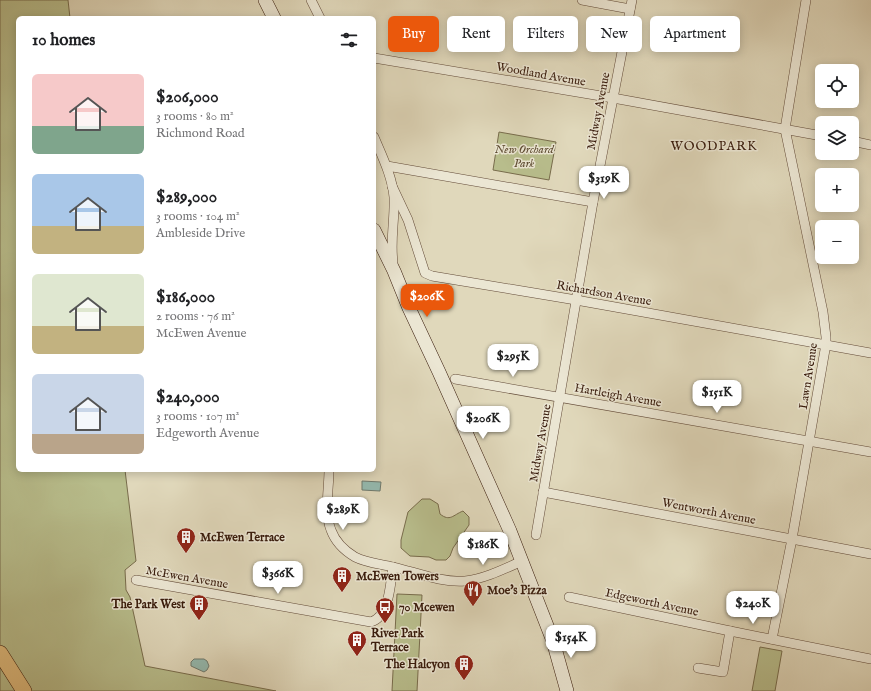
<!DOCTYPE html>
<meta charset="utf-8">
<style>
body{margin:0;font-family:"IM FELL English",serif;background:#f2f2f2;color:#202124;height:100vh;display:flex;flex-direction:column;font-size:15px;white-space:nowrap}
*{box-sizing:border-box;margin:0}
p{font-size:13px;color:#757577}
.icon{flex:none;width:22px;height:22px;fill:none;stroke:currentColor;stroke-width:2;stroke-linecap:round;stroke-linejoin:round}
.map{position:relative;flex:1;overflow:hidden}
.sheet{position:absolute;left:16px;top:16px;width:360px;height:456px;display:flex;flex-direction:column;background:#fff;border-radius:6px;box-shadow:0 2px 10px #0003}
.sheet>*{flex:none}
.banner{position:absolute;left:388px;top:16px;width:380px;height:36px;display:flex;gap:8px}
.tools{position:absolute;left:815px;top:64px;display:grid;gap:8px}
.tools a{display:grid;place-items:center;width:44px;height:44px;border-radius:6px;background:#fff;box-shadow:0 2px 10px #0003;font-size:20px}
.price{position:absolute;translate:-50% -34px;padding:0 9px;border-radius:8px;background:#fff;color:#222;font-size:13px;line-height:26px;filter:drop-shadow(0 1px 2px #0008)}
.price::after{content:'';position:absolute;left:50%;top:24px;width:12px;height:9px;margin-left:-6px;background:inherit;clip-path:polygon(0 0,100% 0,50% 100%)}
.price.on{background:#ea580c;color:#fff}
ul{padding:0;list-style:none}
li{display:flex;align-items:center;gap:12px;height:100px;padding:0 16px}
li span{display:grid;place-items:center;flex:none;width:112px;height:80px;border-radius:6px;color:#555}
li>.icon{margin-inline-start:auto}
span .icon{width:48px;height:48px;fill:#fffc;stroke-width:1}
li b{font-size:17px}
h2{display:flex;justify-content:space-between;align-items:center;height:48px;padding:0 16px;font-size:17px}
.chip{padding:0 14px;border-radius:6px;background:#fff;box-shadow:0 2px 10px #0003;font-size:14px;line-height:36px}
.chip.on{background:#ea580c;color:#fff}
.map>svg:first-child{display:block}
.green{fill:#b8bd8c;stroke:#786c4c}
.water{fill:#94bab0;stroke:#6f7a6e}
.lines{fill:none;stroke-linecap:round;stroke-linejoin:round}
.minor-casing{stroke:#624a38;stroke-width:10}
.secondary-casing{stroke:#381b0c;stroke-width:14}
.trunk-casing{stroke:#381b0c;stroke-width:16}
.minor{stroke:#ebe6d3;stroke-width:9}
.secondary{stroke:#ebe6d3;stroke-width:13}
.trunk{stroke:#e0bc7e;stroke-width:15}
.labels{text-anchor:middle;stroke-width:3;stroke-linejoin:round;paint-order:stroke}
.street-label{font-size:12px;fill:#381b0c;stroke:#ebe6d3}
.park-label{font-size:12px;font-style:italic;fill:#5e4c32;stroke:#ebe6d3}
.poi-label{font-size:12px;font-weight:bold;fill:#381b0c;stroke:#ebe6d3;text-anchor:start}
.neighbourhood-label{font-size:13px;letter-spacing:1px;fill:#381b0c;stroke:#ebe6d3}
</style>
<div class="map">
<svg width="871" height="691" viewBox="0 0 871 691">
<rect width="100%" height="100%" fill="#e0d8bb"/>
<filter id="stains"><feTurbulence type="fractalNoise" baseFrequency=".005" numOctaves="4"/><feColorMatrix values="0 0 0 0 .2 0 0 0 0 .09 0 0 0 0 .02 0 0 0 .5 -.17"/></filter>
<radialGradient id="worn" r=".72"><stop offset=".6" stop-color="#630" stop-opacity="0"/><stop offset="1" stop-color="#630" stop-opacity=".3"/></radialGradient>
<g class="green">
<path d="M0,0H68L70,18H18V470H125L136,561L125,570L126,590L130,597L145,666L276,691H0Z"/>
<path d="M499,132L556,142L549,180L493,170Z"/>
<path d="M422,499H430L438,504L440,514C450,522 453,515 463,511L469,517V525L453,548L450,556L446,560H436L429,557L410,556L401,548V540L408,512Z"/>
<path d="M397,594L422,595L417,691H392Z"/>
<path d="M760,647L782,651L775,691H752Z"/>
</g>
<g class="water">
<path d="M362,481L381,482L380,491L362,490Z"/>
<path d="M194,659H204L207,661L209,666L207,670L204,672L191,666V662Z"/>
</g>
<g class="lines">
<g class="minor-casing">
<g id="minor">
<path d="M311,0L320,18"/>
<path d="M582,0L630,9"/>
<path d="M374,58L613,98L822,136"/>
<path d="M374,137C382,156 392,176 394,197C395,219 390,240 393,262"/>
<path d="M852,141L871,145"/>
<path d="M387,166L593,202"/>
<path d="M392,186L408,220L425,273L432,276L576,300L871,353"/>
<path d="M455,379L871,452"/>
<path d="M329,470C329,489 324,512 331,530C335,541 345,551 355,557C367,563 381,564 393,567C415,572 442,583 465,581C484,579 504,569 522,561"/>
<path d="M543,492L871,554"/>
<path d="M536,535L593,202L632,0"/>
<path d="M136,580L371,622C390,616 390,584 393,567"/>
<path d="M569,597L730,631L871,659"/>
<path d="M772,639L792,539L826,344V337L823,312L785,129L806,0"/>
<path d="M698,668L723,672L730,631"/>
</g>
</g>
<g class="secondary-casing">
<g id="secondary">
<path d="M265,0L274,18"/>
<path d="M374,230L394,271L409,308L439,372L510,531L553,641L567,691"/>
</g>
</g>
<g class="trunk-casing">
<path id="trunk" d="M0,653L24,691"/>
</g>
<use href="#minor" class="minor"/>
<use href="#secondary" class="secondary"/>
<use href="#trunk" class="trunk"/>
</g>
<defs>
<g id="building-pin" transform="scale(1)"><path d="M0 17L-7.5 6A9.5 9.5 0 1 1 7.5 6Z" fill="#8f2418" stroke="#ebe6d3"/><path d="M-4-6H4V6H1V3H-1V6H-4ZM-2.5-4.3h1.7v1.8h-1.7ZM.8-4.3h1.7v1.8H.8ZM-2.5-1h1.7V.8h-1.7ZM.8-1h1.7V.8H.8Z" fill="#fff"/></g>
<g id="restaurant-pin" transform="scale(1)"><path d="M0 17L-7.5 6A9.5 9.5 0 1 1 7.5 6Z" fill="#8f2418" stroke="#ebe6d3"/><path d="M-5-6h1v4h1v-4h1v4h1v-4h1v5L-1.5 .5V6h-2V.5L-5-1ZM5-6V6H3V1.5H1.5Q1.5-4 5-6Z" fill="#fff"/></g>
<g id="bus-pin" transform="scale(1)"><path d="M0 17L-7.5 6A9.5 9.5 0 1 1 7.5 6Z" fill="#8f2418" stroke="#ebe6d3"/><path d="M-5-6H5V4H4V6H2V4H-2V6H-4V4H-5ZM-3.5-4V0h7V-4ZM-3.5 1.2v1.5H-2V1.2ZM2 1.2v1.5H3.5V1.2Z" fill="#fff"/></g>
</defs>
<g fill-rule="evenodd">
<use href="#building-pin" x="186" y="537"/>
<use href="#building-pin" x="342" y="576"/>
<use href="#restaurant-pin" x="473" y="590"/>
<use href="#building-pin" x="199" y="604"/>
<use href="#bus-pin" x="385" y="607"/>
<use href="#building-pin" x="357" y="640"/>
<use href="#building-pin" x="464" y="664"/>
</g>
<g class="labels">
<g class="street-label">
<text transform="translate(541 74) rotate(10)" y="4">Woodland Avenue</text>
<text transform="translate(598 111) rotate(-79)" y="4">Midway Avenue</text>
<text transform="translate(604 293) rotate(10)" y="4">Richardson Avenue</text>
<text transform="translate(808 376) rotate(-81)" y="4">Lawn Avenue</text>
<text transform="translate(618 395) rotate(10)" y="4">Hartleigh Avenue</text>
<text transform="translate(540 443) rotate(-80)" y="4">Midway Avenue</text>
<text transform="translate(709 511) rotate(11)" y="4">Wentworth Avenue</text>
<text transform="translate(187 577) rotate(10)" y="4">McEwen Avenue</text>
<text transform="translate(652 602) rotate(12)" y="4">Edgeworth Avenue</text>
</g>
<g class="park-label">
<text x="524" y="153">New Orchard<tspan x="524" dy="14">Park</tspan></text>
</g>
<g class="poi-label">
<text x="200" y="541">McEwen Terrace</text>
<text x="356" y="580">McEwen Towers</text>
<text x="487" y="594">Moe's Pizza</text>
<text x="185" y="608" text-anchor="end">The Park West</text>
<text x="399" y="611">70 Mcewen</text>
<text x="371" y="637">River Park<tspan x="371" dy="14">Terrace</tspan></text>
<text x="450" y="668" text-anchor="end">The Halcyon</text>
</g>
<g class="neighbourhood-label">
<text x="714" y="150">WOODPARK</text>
</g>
</g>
<rect width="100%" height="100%" filter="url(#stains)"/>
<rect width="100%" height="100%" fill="url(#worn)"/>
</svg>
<div class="tools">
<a><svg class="icon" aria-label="locate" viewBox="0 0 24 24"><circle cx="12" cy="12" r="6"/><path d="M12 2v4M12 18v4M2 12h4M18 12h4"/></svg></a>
<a><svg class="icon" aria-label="layers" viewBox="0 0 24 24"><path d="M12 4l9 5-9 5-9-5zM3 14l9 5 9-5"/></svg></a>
<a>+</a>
<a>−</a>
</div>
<b class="price" style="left:604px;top:200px">$319K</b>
<b class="price on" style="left:427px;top:318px">$206K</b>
<b class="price" style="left:513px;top:378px">$295K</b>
<b class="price" style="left:717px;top:414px">$151K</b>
<b class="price" style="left:483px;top:440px">$206K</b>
<b class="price" style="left:343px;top:531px">$289K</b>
<b class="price" style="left:483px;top:566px">$186K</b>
<b class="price" style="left:278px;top:595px">$366K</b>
<b class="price" style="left:753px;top:625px">$240K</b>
<b class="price" style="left:571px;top:659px">$154K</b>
<div class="banner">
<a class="chip on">Buy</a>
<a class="chip">Rent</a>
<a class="chip">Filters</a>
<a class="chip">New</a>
<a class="chip">Apartment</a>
</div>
<section class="sheet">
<h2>10 homes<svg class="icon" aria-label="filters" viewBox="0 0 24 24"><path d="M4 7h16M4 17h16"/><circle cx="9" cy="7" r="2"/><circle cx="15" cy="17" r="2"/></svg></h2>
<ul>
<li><span style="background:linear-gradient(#f6c9c9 65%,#7fa58c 0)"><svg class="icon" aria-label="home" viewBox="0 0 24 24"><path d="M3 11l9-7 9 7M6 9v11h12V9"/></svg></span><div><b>$206,000</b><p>3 rooms · 80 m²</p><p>Richmond Road</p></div></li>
<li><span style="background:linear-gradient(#a9c7e8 65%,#c2b280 0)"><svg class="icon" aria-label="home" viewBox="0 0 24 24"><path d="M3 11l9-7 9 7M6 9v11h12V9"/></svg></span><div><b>$289,000</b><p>3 rooms · 104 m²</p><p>Ambleside Drive</p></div></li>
<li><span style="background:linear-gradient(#dfe7d0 65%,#c2b280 0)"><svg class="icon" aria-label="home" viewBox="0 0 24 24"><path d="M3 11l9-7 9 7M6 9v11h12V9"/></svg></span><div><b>$186,000</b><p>2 rooms · 76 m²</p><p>McEwen Avenue</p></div></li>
<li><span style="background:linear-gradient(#c9d6e8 75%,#b9a48a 0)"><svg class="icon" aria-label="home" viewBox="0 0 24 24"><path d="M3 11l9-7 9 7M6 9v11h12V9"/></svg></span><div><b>$240,000</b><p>3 rooms · 107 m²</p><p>Edgeworth Avenue</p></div></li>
</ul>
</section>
</div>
